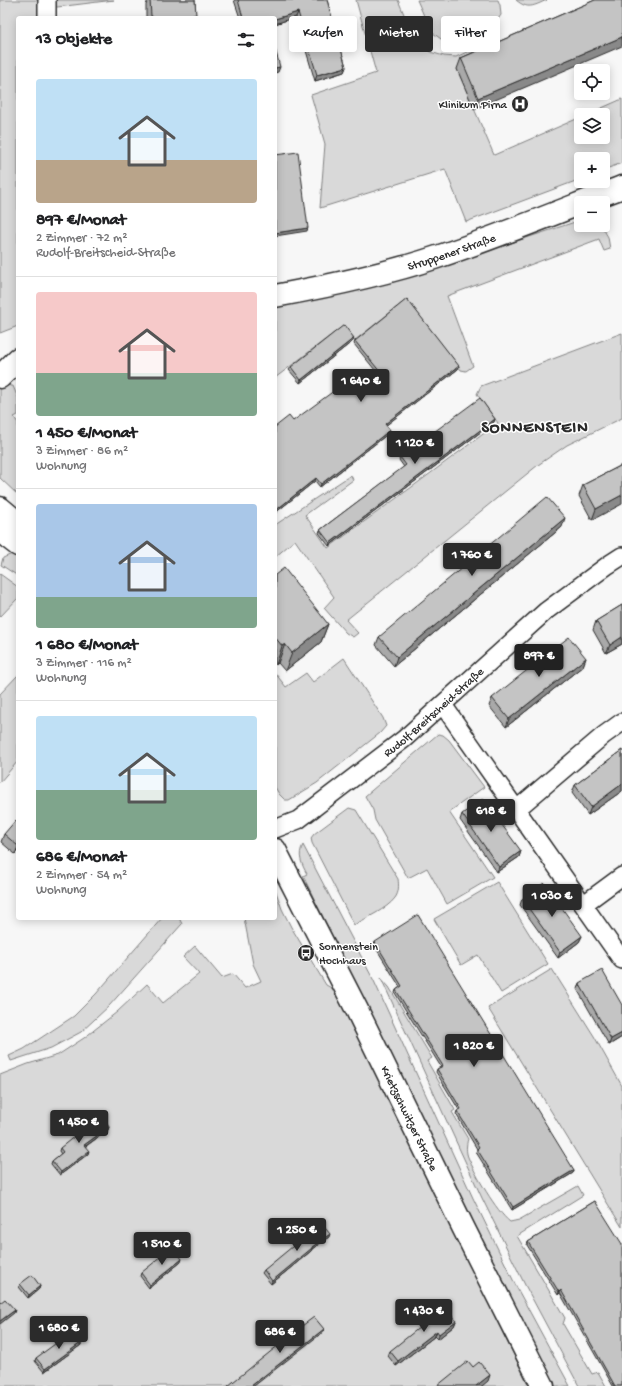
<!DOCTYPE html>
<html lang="de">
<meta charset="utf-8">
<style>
body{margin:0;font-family:"Gochi Hand",sans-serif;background:#f6f6f6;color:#202124;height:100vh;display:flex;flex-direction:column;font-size:15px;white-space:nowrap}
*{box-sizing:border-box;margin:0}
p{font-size:13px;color:#757577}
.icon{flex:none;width:22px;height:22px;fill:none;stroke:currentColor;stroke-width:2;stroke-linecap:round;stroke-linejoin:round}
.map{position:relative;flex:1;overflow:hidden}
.side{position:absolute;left:16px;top:16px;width:261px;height:904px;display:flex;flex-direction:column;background:#fff;border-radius:4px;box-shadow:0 2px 10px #0003}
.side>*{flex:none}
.top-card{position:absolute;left:289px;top:16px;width:273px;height:36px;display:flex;gap:8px}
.tools{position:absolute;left:574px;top:64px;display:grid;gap:8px}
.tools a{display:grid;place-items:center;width:36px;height:36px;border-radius:4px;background:#fff;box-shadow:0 2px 10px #0003;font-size:20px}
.price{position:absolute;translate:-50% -34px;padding:0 9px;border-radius:4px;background:#2b2b2b;color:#fff;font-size:13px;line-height:26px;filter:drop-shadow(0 1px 2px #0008)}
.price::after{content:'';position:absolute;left:50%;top:24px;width:12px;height:9px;margin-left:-6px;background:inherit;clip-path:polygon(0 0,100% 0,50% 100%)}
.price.selected{background:#222;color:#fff}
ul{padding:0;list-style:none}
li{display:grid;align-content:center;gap:8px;height:212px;padding:0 20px}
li+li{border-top:1px solid #e0e0e0}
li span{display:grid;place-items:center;height:124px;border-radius:4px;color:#555}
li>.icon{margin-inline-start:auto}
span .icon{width:72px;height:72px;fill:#fffc;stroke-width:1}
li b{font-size:17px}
h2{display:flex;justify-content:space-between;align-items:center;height:48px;padding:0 20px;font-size:17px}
.chip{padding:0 14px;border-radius:4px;background:#fff;box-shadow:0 2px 10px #0003;font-size:14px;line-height:36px}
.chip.selected{background:#2b2b2b;color:#fff}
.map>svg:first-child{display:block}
.green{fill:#d9d9d9;stroke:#828282}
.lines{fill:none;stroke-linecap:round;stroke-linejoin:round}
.street-casing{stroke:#2b2b2b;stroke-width:20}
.secondary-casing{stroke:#2b2b2b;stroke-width:25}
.primary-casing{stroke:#2b2b2b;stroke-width:25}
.street{stroke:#fff;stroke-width:17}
.secondary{stroke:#fff;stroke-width:22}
.primary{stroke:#fff;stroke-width:22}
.wall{fill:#a9a9a9;stroke:#2b2b2b}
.shaded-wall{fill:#898989;stroke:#2b2b2b}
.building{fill:#c4c4c4;stroke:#2b2b2b}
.labels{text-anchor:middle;stroke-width:3;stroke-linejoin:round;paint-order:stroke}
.poi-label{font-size:12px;fill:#2b2b2b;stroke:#fff;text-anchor:end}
.street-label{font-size:12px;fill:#2b2b2b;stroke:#fff}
.district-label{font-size:16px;font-weight:bold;letter-spacing:1px;fill:#2b2b2b;stroke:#fff}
</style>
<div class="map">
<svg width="622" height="1386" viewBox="0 0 622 1386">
<rect width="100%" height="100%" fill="#f7f7f7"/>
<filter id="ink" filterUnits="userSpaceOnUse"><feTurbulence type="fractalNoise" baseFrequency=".025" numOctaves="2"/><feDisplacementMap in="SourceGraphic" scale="8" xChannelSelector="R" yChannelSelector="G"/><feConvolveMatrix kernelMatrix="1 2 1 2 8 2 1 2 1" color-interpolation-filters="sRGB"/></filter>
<g filter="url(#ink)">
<g class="green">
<path d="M0,0H114L41,9V18H18V326L0,333Z"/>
<path d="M356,0H398L416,43L430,52L444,56L456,57L469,51L475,53L457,69L494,155L581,117V137H603V115H586L622,99V163L603,170V159H581V179L466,222L445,169L320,208L325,144L311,95L376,73Z"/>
<path d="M417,0H498L500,5L501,15L496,22L452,40L441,39L433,33L429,27Z"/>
<path d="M516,0H547C533,6 528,10 516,0Z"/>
<path d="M581,220V225H601L608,237L610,249L604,251L599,239L447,296L473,366L466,371L461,370L407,299L354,341L343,326L275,378V307C380,288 480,253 581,220Z"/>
<path d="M622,333V418L567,445L538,465L346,620L358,633L353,637L346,633L324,608L334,597L295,540L275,557V525L351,475L353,480L305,515L328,548L416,484L498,423L477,394L481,386Z"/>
<path d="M7,383L10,386H13L18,398V415L14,417L18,423V495L0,478V388Z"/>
<path d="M12,554L18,559V576L1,565L3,558Z"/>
<path d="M0,574L18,587V598L0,617Z"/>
<path d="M344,658L383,718L386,726L380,733L317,783L289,800H285L279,794L275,787V673L286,687L306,673L313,682Z"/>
<path d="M18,675V761L0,782V694Z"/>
<path d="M438,734L443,735L449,740L484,787L449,812L493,877L447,904L427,868L408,878L375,820L373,810L365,796Z"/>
<path d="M349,808L356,810L398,879C399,885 399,893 395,898C387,909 366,918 354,925L312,843L311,838L314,834Z"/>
<path d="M303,845L374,981L473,1198L518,1290L570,1386H553L303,876L307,874C302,865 297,855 303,845Z"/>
<path d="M497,882L548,964L501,993L478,955L461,965L434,919Z"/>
<path d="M275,889L282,909L291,927L326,985L335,990L529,1386H0V1075L28,1064L58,1055L84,1038L117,1012L147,984L163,1003L199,974L183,957L195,946L222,978L233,974L245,988L261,981L253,964L244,918H275Z"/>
<path d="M162,918H179L182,924L109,1006L81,1032L51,1048L11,1061L9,1056L24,1049L74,1016L96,994Z"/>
<path d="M552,969L594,1036L622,1086V1227L488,1008Z"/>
<path d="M381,978L389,987L432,1058L427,1061L455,1110L452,1112L468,1139C466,1145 466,1152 468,1157C475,1174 496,1211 510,1222L519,1220L578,1186L583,1195L517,1236L565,1318L563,1324L592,1374L598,1372L606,1386H579L525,1285L482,1198Z"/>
</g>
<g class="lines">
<g class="street-casing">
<g id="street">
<path d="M47,0V18"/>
<path d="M443,705L622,960"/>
<path d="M517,809L604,735L622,722"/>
<path id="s1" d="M275,829L298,820L404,739L546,611L608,565L622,556"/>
<path d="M584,904L622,876"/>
</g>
</g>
<g class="secondary-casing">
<g id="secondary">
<path id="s2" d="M275,296C329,286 383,275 434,258C498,237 560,211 622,187"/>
<path d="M0,377L18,359"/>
</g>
</g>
<g class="primary-casing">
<g id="primary">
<path d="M0,508L18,523"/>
<path d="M0,531L18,545"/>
<path id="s3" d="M275,850L357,1010L463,1227L543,1386"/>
</g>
</g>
<use href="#street" class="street"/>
<use href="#secondary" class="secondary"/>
<use href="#primary" class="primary"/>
</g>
<g class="wall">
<path d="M148,0H195V18H146V5Z"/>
<path d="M234,0H327L346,67L344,72L315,81L296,17L275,24V18H240Z"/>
<path d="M595,0L474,109L457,69L461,58Z"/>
<path d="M353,341L300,383L289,370L291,367Z"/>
<path d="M355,341L459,366L458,369L386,425L390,430L389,433L320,487L315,481L275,513V427L293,421L359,390L379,375L354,344Z"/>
<path d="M495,419L494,422L329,546L319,533L320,530L404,467L399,460L400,457Z"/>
<path d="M622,465L592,520L579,496L583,485Z"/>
<path d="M562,527L394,666L376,645L379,637Z"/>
<path d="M275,575L328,624L321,642L285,671L278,663L276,665L275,664Z"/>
<path d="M622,605V644L606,653L593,630L596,621Z"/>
<path d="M586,658L583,666L506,727L489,706L492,698Z"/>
<path d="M622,750V791L588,815L572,793L575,785Z"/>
<path d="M462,814L521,851L519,857L497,872L460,820Z"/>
<path d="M18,822V851L15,854L1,842L4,834Z"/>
<path d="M522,899L582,936L579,942L558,958L520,905Z"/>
<path d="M375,942L574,1170L573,1173L512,1210L476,1152L477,1149L456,1114L457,1111L459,1110L436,1072L437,1069L441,1067L395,993L396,990L400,987L374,945Z"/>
<path d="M579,983L622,1005V1037L609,1045L577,989Z"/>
<path d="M109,1127L108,1130L85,1147L88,1154L60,1175L51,1164L52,1161L61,1154L59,1151L60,1148Z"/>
<path d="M595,1201L622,1386H613L560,1293L558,1295L527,1245L528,1242Z"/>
<path d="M329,1237L312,1249L311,1251L271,1284L262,1273L264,1270Z"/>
<path d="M181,1262L149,1288L140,1276L141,1273Z"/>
<path d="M20,1284L40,1286L39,1289L28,1298L19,1287Z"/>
<path d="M456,1321L454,1326L438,1339L435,1336L396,1366L388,1356L390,1351Z"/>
<path d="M81,1345L44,1372L35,1361L36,1358Z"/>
</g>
<g class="shaded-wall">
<path d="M298,12L296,17L275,24V19Z"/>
<path d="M622,37V46L474,109L478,98Z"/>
<path d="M280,67L278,72L275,73V68Z"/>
<path d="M346,67L344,72L315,81L317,75Z"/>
<path d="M308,228L307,231L275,236V233Z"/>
<path d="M354,338L353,341L300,383L301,380Z"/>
<path d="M459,366L458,369L384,427L385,424Z"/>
<path d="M495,419L494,422L329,546L330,543Z"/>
<path d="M390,430L389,433L320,487L321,484Z"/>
<path d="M316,478L315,481L275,513V511Z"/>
<path d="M622,495V504L592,520L596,509Z"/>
<path d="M565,518L562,527L394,666L397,657Z"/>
<path d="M328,624L321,642L285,671L292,653Z"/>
<path d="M622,637V644L606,653L610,645Z"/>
<path d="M285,644L278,663L276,665L282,646Z"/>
<path d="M586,658L583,666L506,727L509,719Z"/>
<path d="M622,784V791L588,815L591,807Z"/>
<path d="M18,847V851L15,854Z"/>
<path d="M521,851L519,857L497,872L499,867Z"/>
<path d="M582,936L579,942L558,958L560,952Z"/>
<path d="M622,1033V1037L609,1045L611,1039Z"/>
<path d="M109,1127L108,1130L83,1148L84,1145Z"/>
<path d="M89,1151L88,1154L60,1175L61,1172Z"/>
<path d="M574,1170L573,1173L512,1210L513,1207Z"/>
<path d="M330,1234L329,1237L312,1249L311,1251L271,1284L272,1281L312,1247Z"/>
<path d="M182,1259L181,1262L149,1288L150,1285Z"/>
<path d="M40,1286L39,1289L28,1298L29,1295Z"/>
<path d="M561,1290L560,1293L558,1295L559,1292Z"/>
<path d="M15,1310L14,1313L0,1324V1321Z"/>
<path d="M456,1321L454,1326L438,1339L439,1334Z"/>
<path d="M324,1329L323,1332L254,1386H251Z"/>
<path d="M437,1331L435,1336L396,1366L398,1361Z"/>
<path d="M82,1342L81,1345L44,1372L45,1369Z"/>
<path d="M490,1375L488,1381L482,1386H476Z"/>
</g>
<g class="building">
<path d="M150,0H195L196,15H193V18H153L152,16H151Z"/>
<path d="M238,0H327L346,67L317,75L298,12L275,19V18H243Z"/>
<path d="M595,0H622V37L478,98L461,58Z"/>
<path d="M275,48L280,67L275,68Z"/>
<path d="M298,152L308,228L275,233V155Z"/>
<path d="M407,299L459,366L385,424L390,430L321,484L316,478L275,511V427L289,416L293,421L350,379L359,390L381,373L355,341Z"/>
<path d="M344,325L354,338L301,380L291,367Z"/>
<path d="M480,398L495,419L330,543L320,530L406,465L400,457Z"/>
<path d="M622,465V495L596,509L583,485Z"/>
<path d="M547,497L565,518L397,657L379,637Z"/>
<path d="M284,568L328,624L292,653L285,644L282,646L275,637V575Z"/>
<path d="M622,605V637L610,645L596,621Z"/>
<path d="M569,637L586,658L509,719L492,698Z"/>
<path d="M622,750V784L591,807L575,785Z"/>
<path d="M483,799L521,851L499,867L462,814Z"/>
<path d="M16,820L18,822V846L4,834Z"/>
<path d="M544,883L582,936L560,952L522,899Z"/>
<path d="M418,915L574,1170L513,1207L477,1149L479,1147L457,1111L461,1109L437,1069L443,1066L396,990L402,986L375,942Z"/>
<path d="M602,970L622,1005V1033L611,1039L579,983Z"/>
<path d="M101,1115L109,1127L84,1145L89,1151L61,1172L52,1161L63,1152L60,1148Z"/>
<path d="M595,1201L622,1244V1386H615L561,1290L559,1292L528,1242Z"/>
<path d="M321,1223L330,1234L312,1247V1248L272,1281L264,1270Z"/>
<path d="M173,1247L182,1259L150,1285L141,1273Z"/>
<path d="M32,1275L40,1286L29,1295L20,1284Z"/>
<path d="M5,1299L15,1310L0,1321V1303Z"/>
<path d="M445,1307L456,1321L439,1334L437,1331L398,1361L390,1351Z"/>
<path d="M314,1317L324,1329L251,1386H228L280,1344L279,1343Z"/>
<path d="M74,1330L82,1342L45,1369L36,1358Z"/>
<path d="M468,1361L473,1367L479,1362L490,1375L476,1386H437Z"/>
</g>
</g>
<defs>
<g id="hospital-disc" transform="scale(0.9)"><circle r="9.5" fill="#2b2b2b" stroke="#fff"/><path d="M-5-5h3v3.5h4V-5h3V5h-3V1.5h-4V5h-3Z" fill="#fff"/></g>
<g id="bus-disc" transform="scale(0.9)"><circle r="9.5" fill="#2b2b2b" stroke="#fff"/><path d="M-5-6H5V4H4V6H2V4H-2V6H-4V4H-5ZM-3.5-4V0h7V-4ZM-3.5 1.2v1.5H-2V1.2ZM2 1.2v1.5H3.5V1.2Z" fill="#fff"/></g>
</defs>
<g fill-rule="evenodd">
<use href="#hospital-disc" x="520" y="104"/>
<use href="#bus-disc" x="306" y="953"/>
</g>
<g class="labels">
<g class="poi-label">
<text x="507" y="108">Klinikum Pirna</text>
<text x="319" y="950" text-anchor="start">Sonnenstein<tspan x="319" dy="14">Hochhaus</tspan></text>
</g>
<g class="street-label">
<text dy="4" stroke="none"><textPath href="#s2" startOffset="182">Struppener Straße</textPath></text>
<text dy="4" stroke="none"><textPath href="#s1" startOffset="198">Rudolf-Breitscheid-Straße</textPath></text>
<text dy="4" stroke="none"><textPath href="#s3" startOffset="300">Krietzschwitzer Straße</textPath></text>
</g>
<g class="district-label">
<text x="535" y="432">SONNENSTEIN</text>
</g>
</g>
</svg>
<div class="tools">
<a><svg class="icon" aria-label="locate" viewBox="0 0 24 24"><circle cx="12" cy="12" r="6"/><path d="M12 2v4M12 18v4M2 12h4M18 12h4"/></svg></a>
<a><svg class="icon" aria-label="layers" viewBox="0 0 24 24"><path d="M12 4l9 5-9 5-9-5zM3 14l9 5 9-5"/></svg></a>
<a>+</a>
<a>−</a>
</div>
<b class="price" style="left:361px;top:403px">1 640 €</b>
<b class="price" style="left:415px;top:465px">1 120 €</b>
<b class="price" style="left:472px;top:577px">1 760 €</b>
<b class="price selected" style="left:539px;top:678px">897 €</b>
<b class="price" style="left:491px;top:833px">618 €</b>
<b class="price" style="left:552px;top:918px">1 030 €</b>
<b class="price" style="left:474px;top:1068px">1 820 €</b>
<b class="price" style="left:79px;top:1144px">1 450 €</b>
<b class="price" style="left:297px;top:1252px">1 250 €</b>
<b class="price" style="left:162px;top:1266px">1 510 €</b>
<b class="price" style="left:424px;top:1333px">1 430 €</b>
<b class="price" style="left:59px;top:1350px">1 680 €</b>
<b class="price" style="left:280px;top:1354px">686 €</b>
<div class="top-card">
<a class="chip">Kaufen</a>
<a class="chip selected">Mieten</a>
<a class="chip">Filter</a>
</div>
<section class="side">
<h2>13 Objekte<svg class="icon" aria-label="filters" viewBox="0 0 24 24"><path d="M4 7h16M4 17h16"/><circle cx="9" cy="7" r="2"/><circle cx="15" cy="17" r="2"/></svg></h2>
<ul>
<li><span style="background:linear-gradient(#bfe0f5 65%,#b9a48a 0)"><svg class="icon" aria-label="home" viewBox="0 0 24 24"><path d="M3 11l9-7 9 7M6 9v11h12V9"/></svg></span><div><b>897 €/Monat</b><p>2 Zimmer · 72 m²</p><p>Rudolf-Breitscheid-Straße</p></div></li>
<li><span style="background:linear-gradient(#f6c9c9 65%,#7fa58c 0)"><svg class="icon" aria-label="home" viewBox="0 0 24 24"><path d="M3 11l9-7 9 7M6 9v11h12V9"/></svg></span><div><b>1 450 €/Monat</b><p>3 Zimmer · 86 m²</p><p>Wohnung</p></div></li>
<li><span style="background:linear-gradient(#a9c7e8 75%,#7fa58c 0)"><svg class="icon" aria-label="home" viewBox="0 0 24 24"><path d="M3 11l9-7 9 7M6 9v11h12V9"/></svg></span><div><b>1 680 €/Monat</b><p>3 Zimmer · 116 m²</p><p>Wohnung</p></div></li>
<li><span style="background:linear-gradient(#bfe0f5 60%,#7fa58c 0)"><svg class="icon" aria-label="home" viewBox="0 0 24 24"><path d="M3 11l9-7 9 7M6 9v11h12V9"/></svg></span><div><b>686 €/Monat</b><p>2 Zimmer · 54 m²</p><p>Wohnung</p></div></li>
</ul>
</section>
</div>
